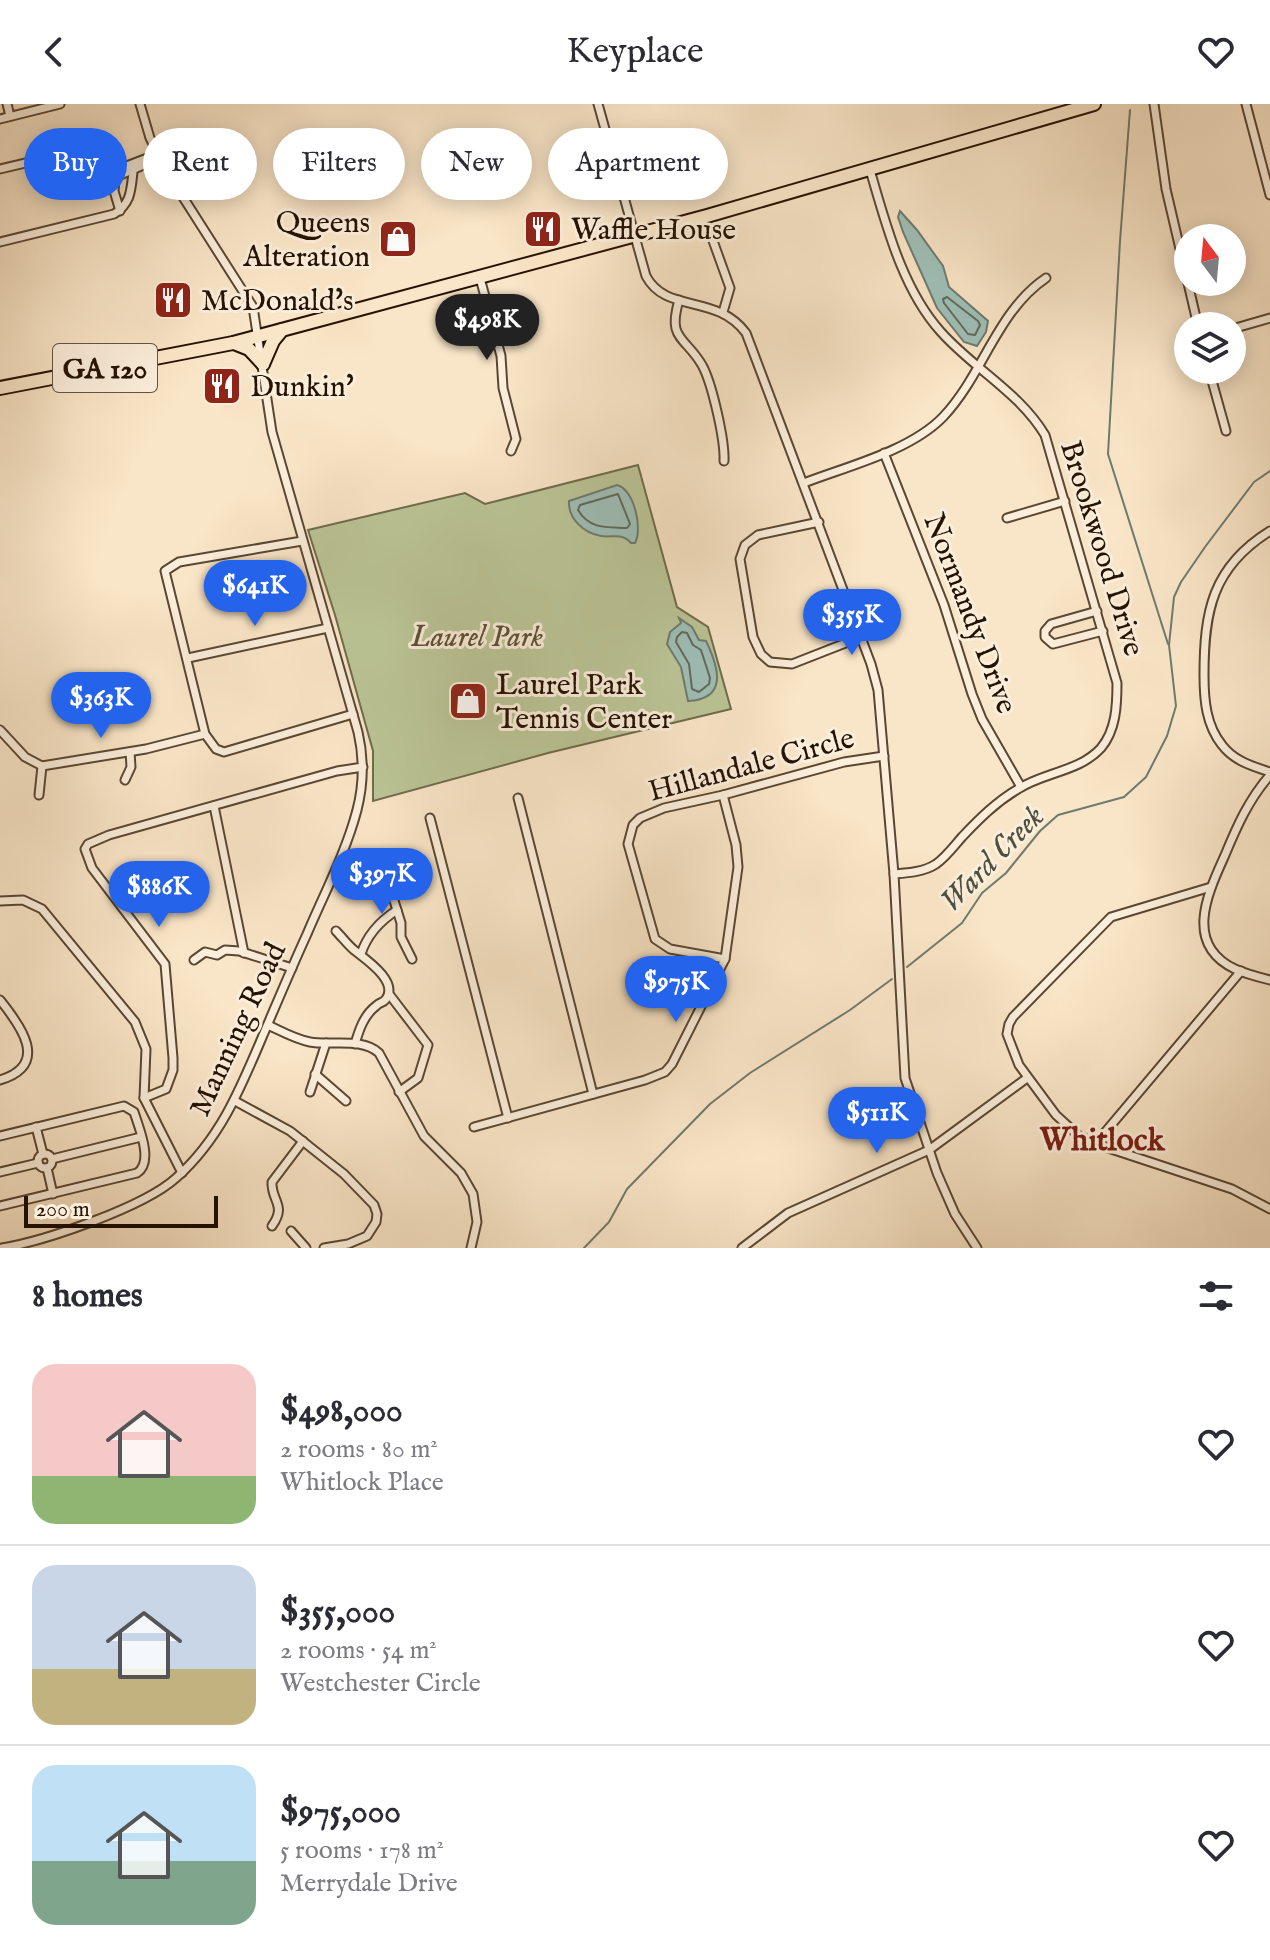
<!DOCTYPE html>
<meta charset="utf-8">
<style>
body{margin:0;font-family:"IM FELL English",serif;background:#f2f2f3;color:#2b2b33;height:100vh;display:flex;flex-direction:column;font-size:30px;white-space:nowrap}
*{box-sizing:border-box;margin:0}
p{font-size:26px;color:#7c7c81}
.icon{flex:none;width:44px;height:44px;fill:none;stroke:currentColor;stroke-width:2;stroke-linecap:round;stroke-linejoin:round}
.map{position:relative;height:1144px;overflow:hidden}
.sheet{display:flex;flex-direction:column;background:#fff;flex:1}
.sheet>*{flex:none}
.guide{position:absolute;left:24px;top:24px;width:800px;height:72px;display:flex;gap:16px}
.needle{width:52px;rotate:344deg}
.controls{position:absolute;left:1174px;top:120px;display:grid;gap:16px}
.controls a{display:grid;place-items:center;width:72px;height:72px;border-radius:50%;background:#fff;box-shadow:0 4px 20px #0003;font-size:40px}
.scale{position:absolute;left:24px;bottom:20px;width:194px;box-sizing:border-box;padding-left:8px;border:4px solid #251200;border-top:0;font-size:22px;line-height:28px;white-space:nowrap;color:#251200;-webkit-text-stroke:6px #fbeedb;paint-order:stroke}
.price{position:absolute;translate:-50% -68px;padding:0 18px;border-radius:28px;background:#2563eb;color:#fff;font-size:26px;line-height:52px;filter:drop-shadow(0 2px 4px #0008)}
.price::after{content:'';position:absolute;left:50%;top:48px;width:24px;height:18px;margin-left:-12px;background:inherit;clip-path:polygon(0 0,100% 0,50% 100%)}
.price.active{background:#222;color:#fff}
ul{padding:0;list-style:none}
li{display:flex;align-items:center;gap:24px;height:200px;padding:0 32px}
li+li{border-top:2px solid #e1e1e2}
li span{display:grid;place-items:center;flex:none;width:224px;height:160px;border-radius:24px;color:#555}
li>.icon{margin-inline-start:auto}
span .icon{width:96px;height:96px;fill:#fffc;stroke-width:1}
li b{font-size:34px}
h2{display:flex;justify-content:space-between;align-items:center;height:96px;padding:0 32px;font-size:34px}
.chip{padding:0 28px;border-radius:36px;background:#fff;box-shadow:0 4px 20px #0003;font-size:28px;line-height:72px}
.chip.active{background:#2563eb;color:#fff}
header{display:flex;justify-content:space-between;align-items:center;height:104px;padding:0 32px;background:#fff;font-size:36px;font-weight:600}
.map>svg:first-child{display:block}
.green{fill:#bbc597;stroke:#706c4c;stroke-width:2}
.water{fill:#9ebfb7;stroke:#6e7a6e;stroke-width:2}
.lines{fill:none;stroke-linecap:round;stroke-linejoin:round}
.shore{stroke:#62685c;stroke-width:2}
.stream{stroke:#6e7a6e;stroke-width:2}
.street-casing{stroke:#5a4732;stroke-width:11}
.highway-casing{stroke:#251200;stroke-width:16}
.street{stroke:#fbeedb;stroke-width:7}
.highway{stroke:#f9e5c7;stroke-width:12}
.labels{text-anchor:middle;stroke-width:6;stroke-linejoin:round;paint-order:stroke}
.shield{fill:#fbeedb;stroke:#655442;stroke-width:2}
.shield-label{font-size:28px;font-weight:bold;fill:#251200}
.poi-label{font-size:30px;fill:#251200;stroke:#fbeedb;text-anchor:start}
.street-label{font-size:30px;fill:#251200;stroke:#fbeedb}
.park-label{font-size:30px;font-style:italic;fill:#5a5135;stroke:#fbeedb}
.water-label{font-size:32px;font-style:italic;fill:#4f4f40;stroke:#fbeedb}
.neighbourhood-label{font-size:32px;font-weight:bold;fill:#7a1f14;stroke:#fbeedb}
</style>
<header><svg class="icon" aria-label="back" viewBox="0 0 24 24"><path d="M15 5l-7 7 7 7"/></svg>Keyplace<svg class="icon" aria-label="heart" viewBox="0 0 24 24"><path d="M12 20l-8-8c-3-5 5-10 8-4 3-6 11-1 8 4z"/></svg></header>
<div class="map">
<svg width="1270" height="1144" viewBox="0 0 1270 1144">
<rect width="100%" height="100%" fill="#f9e5c7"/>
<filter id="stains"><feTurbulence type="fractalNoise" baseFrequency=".0025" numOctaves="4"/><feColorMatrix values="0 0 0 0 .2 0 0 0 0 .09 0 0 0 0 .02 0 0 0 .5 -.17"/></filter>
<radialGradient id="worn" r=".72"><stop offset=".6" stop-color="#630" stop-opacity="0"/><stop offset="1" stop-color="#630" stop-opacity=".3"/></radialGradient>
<path class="green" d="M638,361L677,503L708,523L731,605L548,649L373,697V647L335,511L308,426L465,389L485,400Z"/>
<g class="water">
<path d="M900,107L917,126L943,162L949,183L988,217L986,228L977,242L964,238L937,204L903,128L898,113Z"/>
<path d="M617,381C634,385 643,425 635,439H631C621,428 613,434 601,432C584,429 568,415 569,397Z"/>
<path d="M679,514L692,523L699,536L706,537C719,564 728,595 688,597L681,563L667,540L670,528L681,519Z"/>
</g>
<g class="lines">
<g class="shore">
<path d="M947,193L978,217L980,221L975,231L968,230L944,199L943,195Z"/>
<path d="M618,390L630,420L627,424C608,423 590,426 578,406L580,401Z"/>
<path d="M682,528L687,529L693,541L701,546L710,574L709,580L699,588L692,585L689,560L676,538L677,533Z"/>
</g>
<g class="stream">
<path d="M1130,6L1120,137L1108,350L1168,540"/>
<path d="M907,863L962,819L982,789L1006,769L1040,727L1058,711L1124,693L1146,673L1167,632L1176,602L1169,541L1174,493L1181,478L1205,443L1254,378L1270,367"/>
<path d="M584,1144L609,1118L627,1085L710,1000L750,969L850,906L892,875"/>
</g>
<g class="street-casing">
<g id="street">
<path d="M7,0L10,12"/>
<path d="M598,0L646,172C666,210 716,189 746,229L871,560L878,586L894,770L905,974L937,1069L955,1110L977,1144"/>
<path d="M1154,0L1166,85L1198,222"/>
<path d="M1246,0L1270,91"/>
<path d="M0,15L60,0"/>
<path d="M0,65L55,52L69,56L92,72H118L160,54"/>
<path d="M870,66C886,120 902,185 941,228C974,265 1019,288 1045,331L1117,579C1117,602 1116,626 1101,644C1079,668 1044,668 1018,685C996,698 979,715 962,733C954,742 946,753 936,760C924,768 907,769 894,770"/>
<path d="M120,107L114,87L116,66L150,53L160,54"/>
<path d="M712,134L730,184L723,208"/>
<path d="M0,138L114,110C131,100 131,86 133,68"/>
<path d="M480,174L501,252L503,284L516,335L511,347"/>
<path d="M679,196C667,236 685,232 702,261C712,279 725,336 724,357"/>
<path d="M1232,225L1270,214"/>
<path d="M1209,266L1226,327"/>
<path d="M884,349L944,501L972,590L982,615L1021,683"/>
<path d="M804,379C848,362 910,347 943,313C983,271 997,207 1046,174"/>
<path d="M1007,414L1065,397"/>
<path d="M819,418L758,431L745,441L740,455L753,533L761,550L770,558L792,560L861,533"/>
<path d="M1270,427C1212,463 1204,508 1204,571C1204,596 1206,621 1222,641C1234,657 1252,662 1270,668"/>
<path d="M302,437L179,458L165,467L205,630L216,645L224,648L353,610"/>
<path d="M1097,507L1051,520L1045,527V533L1053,540L1103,527"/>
<path d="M188,554L328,524"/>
<path d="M0,626L25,653L42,662L146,645L205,630"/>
<path d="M1270,671C1249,695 1237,722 1225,751C1208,789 1183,840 1235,865C1246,870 1258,873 1270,876"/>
<path d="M125,676L131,663L130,648"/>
<path d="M39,691L42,662"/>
<path d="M518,694L593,990"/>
<path d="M214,702L244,849"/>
<path d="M430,714L508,1014"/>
<path d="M381,755L401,819V833L412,855"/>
<path d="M1211,783L1111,813L1013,913L1009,920L1007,930L1019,961L1056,1011L1079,1032L1108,1044L1232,1085L1270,1105"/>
<path d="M0,797L23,796L42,805L135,918L146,945L144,994L182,1069"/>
<path d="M336,827C342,833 347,840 354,846C365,855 399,877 386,895C382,900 381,897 376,902C364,911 359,926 355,940"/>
<path d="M361,850C367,831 380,817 397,806"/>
<path d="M725,855L670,845L655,835L628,740L633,721L640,714L664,704L723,691L844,658L884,652"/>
<path d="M194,856L205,848L217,851L225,846L239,847L292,864"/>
<path d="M389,890L428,941L418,974L399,988"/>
<path d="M0,896C21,922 50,961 0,976"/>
<path d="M268,921C281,927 295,935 310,938C331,942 362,933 379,949L424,1032L461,1069L473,1090L477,1118L471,1144"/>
<path d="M315,970L346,997"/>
<path d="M310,988L326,939"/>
<path d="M144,994L166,985L173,966V954L165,860L92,764L85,745L88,740L109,731L337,667L363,663"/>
<path d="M235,997L290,1027L344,1070L374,1101L377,1110L376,1118L367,1132L348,1140L324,1144"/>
<path d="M36,1023L43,1050"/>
<path d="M474,1023L645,976L665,968L672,960L725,855L738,763L736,741L723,691"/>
<path d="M0,1032L124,1002L134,1008C139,1024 154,1058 137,1069L0,1102"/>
<path d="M1096,1039L1241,867"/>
<circle cx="45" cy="1057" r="7"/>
<path d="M52,1055L141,1033"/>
<path d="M47,1064L53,1090"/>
<path d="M0,1068L38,1059"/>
<path d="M272,1122C287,1101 271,1097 272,1078L303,1037"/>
<path d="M291,1127L306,1144"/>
<path d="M2,1144C45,1137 144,1103 176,1074C219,1036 239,988 261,936C276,901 291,865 307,830C324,790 346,748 357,706C364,679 364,654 358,628L272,328L253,203L167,68L150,34L140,0"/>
<path d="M742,1144L788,1109L929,1046L1027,974"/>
</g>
</g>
<g class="highway-casing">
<g id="highway">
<path d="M234,239L249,245L263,260"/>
<path d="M263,260L273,237L282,226"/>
<path d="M0,284L233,239L707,112L1094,0"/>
</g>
</g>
<use href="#street" class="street"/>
<use href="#highway" class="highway"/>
</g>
<defs>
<g id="restaurant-square" transform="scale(2)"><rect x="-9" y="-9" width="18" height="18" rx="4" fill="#8f2418" stroke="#fbeedb"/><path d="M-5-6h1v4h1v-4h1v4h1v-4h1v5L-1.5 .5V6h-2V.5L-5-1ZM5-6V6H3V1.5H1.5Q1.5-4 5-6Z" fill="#fff"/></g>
<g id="shop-square" transform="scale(2)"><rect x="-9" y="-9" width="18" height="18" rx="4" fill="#8f2418" stroke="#fbeedb"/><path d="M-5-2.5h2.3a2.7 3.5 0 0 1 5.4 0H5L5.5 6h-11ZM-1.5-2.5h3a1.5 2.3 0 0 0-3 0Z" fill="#fff"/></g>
</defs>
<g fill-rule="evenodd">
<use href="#restaurant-square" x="543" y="125"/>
<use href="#shop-square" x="398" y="135"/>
<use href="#restaurant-square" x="173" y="196"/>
<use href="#restaurant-square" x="222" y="282"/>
<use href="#shop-square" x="468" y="597"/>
</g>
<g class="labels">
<rect class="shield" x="53" y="240" width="104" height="48" rx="6"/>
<g class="shield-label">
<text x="105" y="274">GA 120</text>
</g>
<g class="poi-label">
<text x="370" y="128" text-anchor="end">Queens<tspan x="370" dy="34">Alteration</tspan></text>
<text x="571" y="135">Waffle House</text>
<text x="201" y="206">McDonald's</text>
<text x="250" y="292">Dunkin'</text>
<text x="496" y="590">Laurel Park<tspan x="496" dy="34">Tennis Center</tspan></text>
</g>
<g class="street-label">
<text transform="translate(1103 444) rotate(73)" y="10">Brookwood Drive</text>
<text transform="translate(971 509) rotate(69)" y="10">Normandy Drive</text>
<text transform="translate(751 660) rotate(-15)" y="10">Hillandale Circle</text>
<text transform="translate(237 925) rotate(-65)" y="10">Manning Road</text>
</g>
<g class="park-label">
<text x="477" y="542">Laurel Park</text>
</g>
<g class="water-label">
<text transform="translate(991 754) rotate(-46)" y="11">Ward Creek</text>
</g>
<g class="neighbourhood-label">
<text x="1102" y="1046">Whitlock</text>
</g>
</g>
<rect width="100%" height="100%" filter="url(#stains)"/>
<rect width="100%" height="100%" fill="url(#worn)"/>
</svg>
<div class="controls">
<a><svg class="needle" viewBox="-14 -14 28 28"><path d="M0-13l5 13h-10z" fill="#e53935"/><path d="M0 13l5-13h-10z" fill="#7c7c81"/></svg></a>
<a><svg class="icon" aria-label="layers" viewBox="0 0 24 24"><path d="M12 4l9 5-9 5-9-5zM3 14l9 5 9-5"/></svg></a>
</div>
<div class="scale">200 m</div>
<b class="price active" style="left:487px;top:258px">$498K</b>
<b class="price" style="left:255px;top:524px">$641K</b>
<b class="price" style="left:852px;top:553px">$355K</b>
<b class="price" style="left:101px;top:636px">$363K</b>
<b class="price" style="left:382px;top:812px">$397K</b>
<b class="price" style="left:159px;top:825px">$886K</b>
<b class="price" style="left:676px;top:920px">$975K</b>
<b class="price" style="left:877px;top:1051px">$511K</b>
<div class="guide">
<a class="chip active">Buy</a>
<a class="chip">Rent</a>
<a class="chip">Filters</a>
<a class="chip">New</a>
<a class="chip">Apartment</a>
</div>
</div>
<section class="sheet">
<h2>8 homes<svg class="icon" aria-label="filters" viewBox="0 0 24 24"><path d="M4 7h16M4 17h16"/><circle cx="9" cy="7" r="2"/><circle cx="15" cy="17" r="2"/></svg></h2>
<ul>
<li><span style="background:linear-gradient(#f6c9c9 70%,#8fb573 0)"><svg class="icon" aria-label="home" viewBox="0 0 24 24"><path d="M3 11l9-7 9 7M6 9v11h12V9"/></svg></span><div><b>$498,000</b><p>2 rooms · 80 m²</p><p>Whitlock Place</p></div><svg class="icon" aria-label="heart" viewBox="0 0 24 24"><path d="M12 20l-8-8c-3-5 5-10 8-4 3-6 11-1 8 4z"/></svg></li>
<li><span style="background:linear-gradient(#c9d6e8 65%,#c2b280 0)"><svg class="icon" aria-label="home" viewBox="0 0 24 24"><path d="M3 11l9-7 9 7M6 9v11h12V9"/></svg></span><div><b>$355,000</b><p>2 rooms · 54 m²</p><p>Westchester Circle</p></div><svg class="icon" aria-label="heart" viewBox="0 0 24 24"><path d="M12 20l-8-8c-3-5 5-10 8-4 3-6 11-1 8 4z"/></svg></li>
<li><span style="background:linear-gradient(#bfe0f5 60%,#7fa58c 0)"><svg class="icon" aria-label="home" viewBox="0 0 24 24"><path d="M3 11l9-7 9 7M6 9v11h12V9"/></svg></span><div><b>$975,000</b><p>5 rooms · 178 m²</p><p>Merrydale Drive</p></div><svg class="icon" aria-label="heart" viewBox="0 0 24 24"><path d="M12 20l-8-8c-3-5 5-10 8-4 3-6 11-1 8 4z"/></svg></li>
</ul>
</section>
